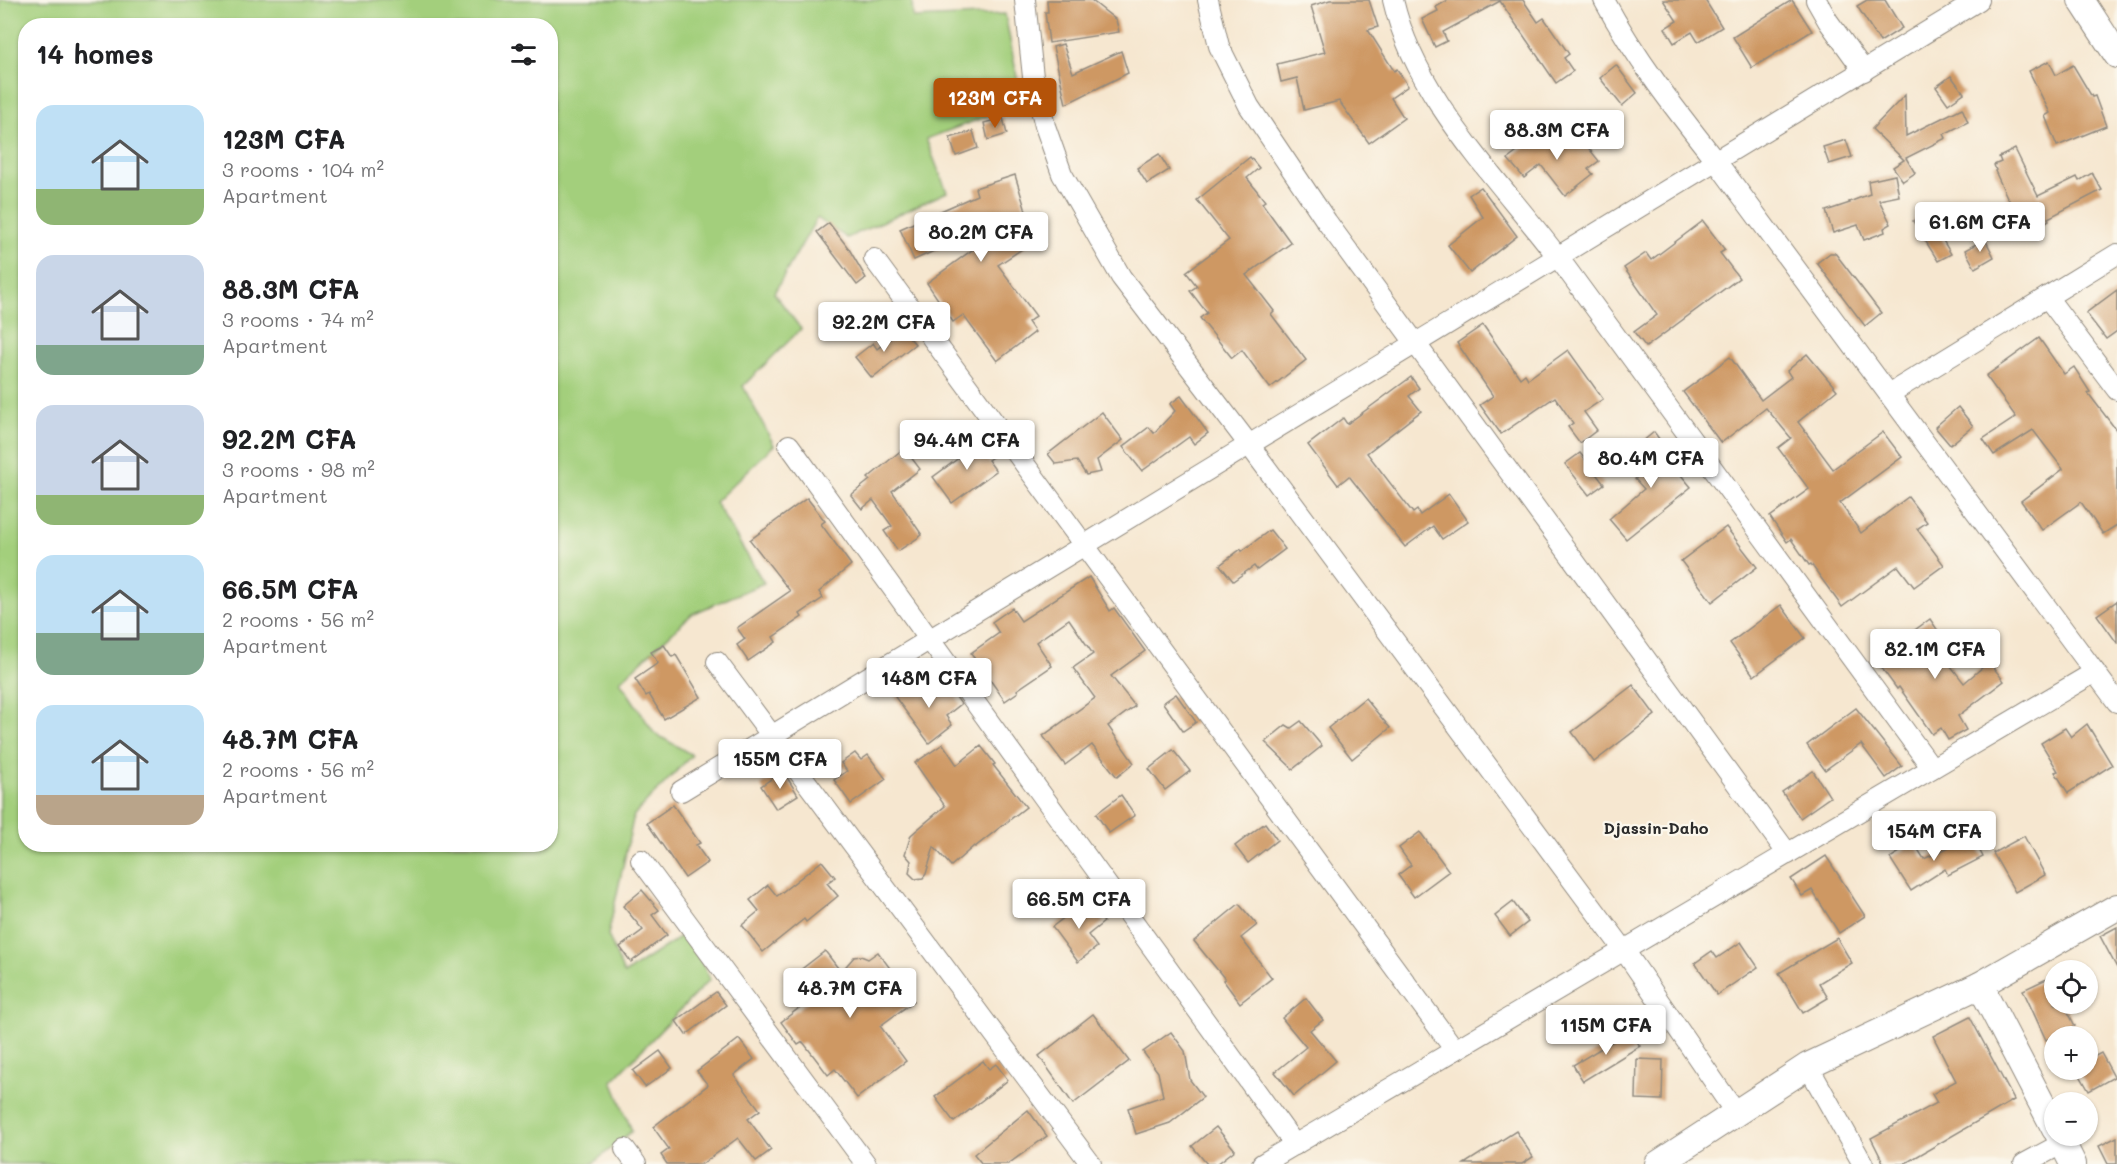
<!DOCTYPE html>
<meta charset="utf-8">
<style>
body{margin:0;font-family:Mali,sans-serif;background:#f6f6f6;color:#202124;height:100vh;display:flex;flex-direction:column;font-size:22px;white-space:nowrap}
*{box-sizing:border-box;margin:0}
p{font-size:20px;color:#757577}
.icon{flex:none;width:33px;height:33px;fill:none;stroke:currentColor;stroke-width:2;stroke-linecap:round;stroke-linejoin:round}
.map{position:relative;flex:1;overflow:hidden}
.sheet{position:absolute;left:18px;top:18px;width:540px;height:834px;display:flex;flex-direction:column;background:#fff;border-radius:24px;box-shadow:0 2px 4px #0004}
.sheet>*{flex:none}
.fabs{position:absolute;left:2044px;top:960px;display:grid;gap:12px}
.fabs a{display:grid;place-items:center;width:54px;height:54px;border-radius:50%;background:#fff;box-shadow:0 2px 4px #0004;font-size:30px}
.price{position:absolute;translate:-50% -51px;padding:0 14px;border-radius:6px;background:#fff;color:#222;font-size:20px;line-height:39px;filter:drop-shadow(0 2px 3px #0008)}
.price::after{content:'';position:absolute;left:50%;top:36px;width:18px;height:14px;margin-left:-9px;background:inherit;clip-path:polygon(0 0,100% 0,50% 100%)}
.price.active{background:#b45309;color:#fff}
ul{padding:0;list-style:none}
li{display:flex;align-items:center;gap:18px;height:150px;padding:0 18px}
li span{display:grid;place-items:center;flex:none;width:168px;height:120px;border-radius:18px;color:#555}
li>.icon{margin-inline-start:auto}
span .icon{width:72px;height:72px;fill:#fffc;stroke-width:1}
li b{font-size:26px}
h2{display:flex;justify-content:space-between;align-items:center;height:72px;padding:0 18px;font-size:26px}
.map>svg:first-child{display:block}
.green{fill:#a3cf7c;stroke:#677d54;stroke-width:1.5;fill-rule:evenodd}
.building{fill:#ce9863}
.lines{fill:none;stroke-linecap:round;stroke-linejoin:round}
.minor-casing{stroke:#90897e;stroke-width:22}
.tertiary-casing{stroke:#90897e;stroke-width:28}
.minor{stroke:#fff;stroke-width:20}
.tertiary{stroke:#fff;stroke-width:26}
.labels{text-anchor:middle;stroke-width:4.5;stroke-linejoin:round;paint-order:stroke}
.neighbourhood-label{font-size:16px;font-weight:bold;fill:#2b2b2b;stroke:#fbf7ec}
</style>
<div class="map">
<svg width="2117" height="1164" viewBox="0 0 2117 1164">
<rect width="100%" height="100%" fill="#fbf7ec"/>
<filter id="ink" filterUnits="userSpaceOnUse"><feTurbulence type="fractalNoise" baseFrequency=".0167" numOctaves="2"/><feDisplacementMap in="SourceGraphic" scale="12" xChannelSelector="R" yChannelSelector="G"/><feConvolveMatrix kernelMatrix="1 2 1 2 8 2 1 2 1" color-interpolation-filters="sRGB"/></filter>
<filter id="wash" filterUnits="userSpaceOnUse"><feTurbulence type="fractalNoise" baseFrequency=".008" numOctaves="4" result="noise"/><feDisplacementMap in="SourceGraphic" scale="24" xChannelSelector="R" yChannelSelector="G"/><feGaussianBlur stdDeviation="1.35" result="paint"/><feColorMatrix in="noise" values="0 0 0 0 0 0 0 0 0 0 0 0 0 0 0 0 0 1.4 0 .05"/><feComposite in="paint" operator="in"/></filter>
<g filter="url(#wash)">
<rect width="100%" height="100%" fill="#f6e7d0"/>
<path class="green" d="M0,0H912L913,18L1005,14L1022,103L926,139L947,192L847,238L817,218L774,293L801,329L743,386L774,445L715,502L764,583L692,614L620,681L654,733L692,755L634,815L608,935L624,974L686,933L710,979L612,1081L632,1131L592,1164H0ZM26,26H550V844H26Z"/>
<g id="blocks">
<g class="building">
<path d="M1047,0H1091L1116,20L1119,32L1049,43L1045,12H1048Z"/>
<path d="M1330,0H1369L1378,27L1368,30L1394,71L1397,69L1408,86L1391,98L1404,118L1369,143L1339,101L1304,110L1297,78L1281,82L1277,64L1325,52L1311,6Z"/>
<path d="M1448,0H1523L1538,22L1544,18L1569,54L1564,58L1573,71L1556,83L1500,1L1443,32L1447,41L1435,47L1422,19L1438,11L1436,7Z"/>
<path d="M1663,0H1705L1722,27L1698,42L1692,32L1674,43L1665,28L1677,21Z"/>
<path d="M1792,0L1812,31L1752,68L1733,37Z"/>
<path d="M1867,0H1885L1902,28L1880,42L1857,6Z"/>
<path d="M1063,44L1073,73L1121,51L1128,73L1066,104L1053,47Z"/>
<path d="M2049,61L2056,75L2073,65L2092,97L2095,96L2106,126L2057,146L2045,116L2050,113L2029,71Z"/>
<path d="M1616,65L1637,93L1622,106L1600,78Z"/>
<path d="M1951,76L1964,93L1948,104L1936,87Z"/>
<path d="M1905,95L1906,136L1962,108L1968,122L1944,134L1946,138L1906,158L1915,173L1903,181L1893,167L1904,160L1872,129Z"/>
<path d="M1003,118L1007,134L988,140L984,123Z"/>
<path d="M1557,129L1572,148L1582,140L1599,161L1588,169L1593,174L1565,196L1541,165L1524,178L1508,159L1530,142L1534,147Z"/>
<path d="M973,131L978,148L956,156L950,138Z"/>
<path d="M1846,140L1852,157L1829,164L1823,147Z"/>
<path d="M2015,149L2038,196L2077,177L2079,181L2092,173L2102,190L2048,218L2049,220L2029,233L2007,197L1995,171L1996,170L1994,165L2001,162L1999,157Z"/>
<path d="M1159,154L1169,170L1147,184L1137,168Z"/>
<path d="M1250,157L1259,168L1247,178L1265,201L1262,203L1291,243L1246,275L1274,311L1271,314L1306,360L1270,388L1242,350L1232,358L1200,318L1207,313L1190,291L1197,286L1186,272L1229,240L1197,200Z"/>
<path d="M1015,175L1028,218L1040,237L998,265L1036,316L1028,322L1035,332L997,361L963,315L953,322L927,283L1002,228L998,222L914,260L900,229L977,195L975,188Z"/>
<path d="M1895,175L1899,196L1879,200L1891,224L1884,228L1885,232L1864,240L1858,225L1833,233L1826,211L1850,203L1849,202L1870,194L1868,181Z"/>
<path d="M1481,187L1517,236L1470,273L1448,245L1483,217L1469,195Z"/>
<path d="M1922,215H1928L1951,254L1938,261L1913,221Z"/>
<path d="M1703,221L1725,250L1720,253L1739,278L1646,347L1634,332L1657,315L1624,268L1646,253L1651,260Z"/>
<path d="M829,223L849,249L866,278L857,285L817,232Z"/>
<path d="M1985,239L1994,257L1975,268L1965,250Z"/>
<path d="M1830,253H1835L1881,313L1865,326L1817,263Z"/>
<path d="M2117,290V331L2106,339L2086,313Z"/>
<path d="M1483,325L1520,378L1525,374L1528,379L1568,350L1603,399L1584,412L1597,430L1580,443L1568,427L1573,423L1555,397L1501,434L1480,405L1493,396L1457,343Z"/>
<path d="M902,329L915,344L872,378L855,357L873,343L877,349Z"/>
<path d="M2039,338L2064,374L2074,367L2090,392L2088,393L2117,431V525L2103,534L2081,502L2042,530L2021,501L2063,469L2033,430L1994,455L1983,439L2016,417L1986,376Z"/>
<path d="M1807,354L1837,390L1798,422L1833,469L1883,432L1902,457L1840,503L1861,533L1908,497L1927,522L1917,529L1944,565L1914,587L1898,566L1842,607L1811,564L1809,565L1791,539L1787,542L1770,517L1809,489L1778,448L1791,438L1766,408L1721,443L1683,392L1730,357L1761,400L1791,377L1787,371Z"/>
<path d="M1411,377L1419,388L1409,396L1421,411L1367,453L1413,513L1417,510L1420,515L1449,494L1468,521L1442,539L1433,526L1405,547L1349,476L1338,485L1308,445L1343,418L1347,424Z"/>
<path d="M1181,396L1208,433L1194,444L1189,437L1142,471L1123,447L1149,427L1154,433L1175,411L1170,404Z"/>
<path d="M1958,407L1973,426L1950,445L1935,427Z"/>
<path d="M1102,412L1123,440L1097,460L1101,472L1086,475L1077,461L1056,464L1048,454Z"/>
<path d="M1654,432L1665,447L1661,451L1691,487L1626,539L1609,519L1644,489L1635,479L1652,465L1637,446Z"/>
<path d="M986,438L998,453L988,460L996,471L952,503L933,477Z"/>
<path d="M904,448L920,469L892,491L922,535L898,551L884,531L892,526L873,500L862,509L851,495L870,480L868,478Z"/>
<path d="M1580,453L1604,484L1589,495L1565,464Z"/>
<path d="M807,498L825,521L821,524L851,565L819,592L823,598L800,614L802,617L773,637L776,642L748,661L737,645L745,639L737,628L790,591L750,540Z"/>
<path d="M1726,527L1757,567L1712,602L1681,561Z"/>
<path d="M1270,530L1285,549L1257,570L1254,566L1233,581L1220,565L1241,549L1242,551Z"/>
<path d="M1089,577L1110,611L1114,608L1145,651L1111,676L1135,706L1108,726L1134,763L1117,777L1092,745L1065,765L1043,736L1095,698L1073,668L1093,654L1069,619L1036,642L1052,666L1017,690L1018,692L1005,701L971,653L999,633L992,622L1012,608L1021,621Z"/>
<path d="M2117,601V643L2097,615Z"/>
<path d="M1781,605L1805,638L1754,676L1730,643Z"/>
<path d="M1930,619L1951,650L1943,656L1964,683L1989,662L2004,681L1958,716L1966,730L1948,740L1941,728L1932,734L1899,687L1897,689L1875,659Z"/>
<path d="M664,645L672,657L676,655L701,697L664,719L649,694L646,696L635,679L658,663L651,652Z"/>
<path d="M919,679L932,697L947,684L961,704L946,716L952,725L929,743L895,697Z"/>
<path d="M1633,685L1655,715L1594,762L1572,732Z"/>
<path d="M1176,694L1196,722L1183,731L1163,703Z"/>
<path d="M1365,698L1390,728L1352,759L1328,728Z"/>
<path d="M1856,708L1902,766L1886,778L1861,744L1825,770L1807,745Z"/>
<path d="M1301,721L1322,746L1293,769L1265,742L1286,725L1291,728Z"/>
<path d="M2087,724L2112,765L2068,793L2055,772L2058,771L2041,743L2065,728L2071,737Z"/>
<path d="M943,744L957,765L981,746L995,764L993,765L1026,807L975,847L974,846L951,866L934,847L926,874L923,878L915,879L909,873L911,861L905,854L911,835L945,806L915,763Z"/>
<path d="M1173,750L1190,771L1165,790L1149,769Z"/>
<path d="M855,753L861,760L868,755L886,779L851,804L834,780L847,771L841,763Z"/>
<path d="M783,771L798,795L776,809L761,786Z"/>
<path d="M1813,771L1830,797L1800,818L1782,792Z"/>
<path d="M1121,795L1135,815L1109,833L1096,814Z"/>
<path d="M673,805L700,843L696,845L708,862L685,878L647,823Z"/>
<path d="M1265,823L1277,840L1248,863L1235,846Z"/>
<path d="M1420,832L1449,871L1414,897L1398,875L1411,865L1399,848Z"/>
<path d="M1972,836L1983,857L1948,875L1945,869L1911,891L1890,858L1914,843L1924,859Z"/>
<path d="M2024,836L2045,875L2015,892L1993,853Z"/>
<path d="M1826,856L1865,916L1839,933L1812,890L1802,896L1791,879Z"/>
<path d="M822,861L835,877L827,883L838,896L806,922L804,919L763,952L742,925L759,911L750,900L768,885L777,896Z"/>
<path d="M642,890L659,910L652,915L667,935L631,962L620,947L643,930L623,906Z"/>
<path d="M1087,900L1104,922L1088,935L1097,947L1078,962L1052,927Z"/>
<path d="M1513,902L1528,922L1510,936L1495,916Z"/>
<path d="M1239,904L1257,925L1241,938L1272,978L1240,1003L1223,980L1225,979L1194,941Z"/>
<path d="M2117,927V968L2100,936Z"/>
<path d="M1837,938L1852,963L1819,983L1828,998L1803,1013L1779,973Z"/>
<path d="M1741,942L1758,967L1717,995L1695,963L1712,951L1717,958Z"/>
<path d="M825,951L841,972L854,957L861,956L868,959L878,952L914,1001L880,1026L906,1061L857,1098L835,1069L828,1075L803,1042L798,1045L781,1022L812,998L794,975Z"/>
<path d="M2055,975V1004H2064L2075,1026L2046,1040L2023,990Z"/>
<path d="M716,992L726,1005L686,1035L676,1021Z"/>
<path d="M1306,998L1323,1020L1310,1030L1336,1061L1294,1096L1275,1072L1306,1047L1282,1018Z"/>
<path d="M1093,1014L1129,1061L1073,1104L1039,1056Z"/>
<path d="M1970,1017L2014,1100L1904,1164H1884L1871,1138L1937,1103L1932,1094L1956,1081L1933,1036Z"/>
<path d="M1630,1031L1640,1046L1583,1081L1573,1065Z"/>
<path d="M1171,1032L1185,1051L1190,1080L1203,1097L1170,1123L1136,1134L1128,1108L1163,1096L1158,1072L1143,1052Z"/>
<path d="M739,1039L754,1059L734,1075L760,1110L748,1119L771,1150L756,1161L738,1138L702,1164H667L661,1155L669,1149L653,1127L708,1085L697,1071Z"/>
<path d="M660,1051L672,1068L645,1087L633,1071Z"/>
<path d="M2101,1053L2114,1077L2089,1091L2077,1070H2088V1060Z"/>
<path d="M1637,1059L1663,1060L1662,1100L1636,1099Z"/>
<path d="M983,1061L989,1069L996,1064L1008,1080L954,1122L935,1097Z"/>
<path d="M1028,1110L1047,1136L1008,1164H982L974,1154Z"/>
<path d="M1216,1127L1235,1150L1217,1164H1207L1192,1146Z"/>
<path d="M1516,1131L1533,1157L1522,1164H1464Z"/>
<path d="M2117,1137V1164H2108L2099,1146Z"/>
</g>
</g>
</g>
<g filter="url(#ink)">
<use href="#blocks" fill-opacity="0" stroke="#90897e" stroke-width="1.5"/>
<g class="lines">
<g class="minor-casing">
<g id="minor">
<path d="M1025,0L1033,77L1045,126L1062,174L1121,277L1250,446L1624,950L1735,1112"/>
<path d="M1208,0L1219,46L1249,106L1327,222L1788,854"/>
<path d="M1393,0C1416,101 1503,183 1563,264C1686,432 1809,600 1932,768"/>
<path d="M1604,0C1635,58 1675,109 1716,161L2117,702"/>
<path d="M1816,0L1828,21L1864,71"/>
<path d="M874,259L1455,1050"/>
<path d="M2047,297L2117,390"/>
<path d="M1889,394L2117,254"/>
<path d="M789,445L1295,1145"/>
<path d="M717,662L1091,1164"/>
<path d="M681,791L1979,0"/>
<path d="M641,860L866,1164"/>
<path d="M1808,1066L1863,1164"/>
<path d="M625,1149L636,1164"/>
<path d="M1262,1164L2095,672"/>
<path d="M2024,1164L2063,1143"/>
</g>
</g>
<g class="tertiary-casing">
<g id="tertiary">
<path d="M2081,0L2117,55"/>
<path d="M1980,985L2055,1129"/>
<path d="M2059,1136L2073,1164"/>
<path d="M1658,1164L1808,1066L1980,985L2117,907"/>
</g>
</g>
<use href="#minor" class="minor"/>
<use href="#tertiary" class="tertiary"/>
</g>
</g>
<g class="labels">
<g class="neighbourhood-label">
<text x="1656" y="834">Djassin-Daho</text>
</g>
</g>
</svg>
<div class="fabs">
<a><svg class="icon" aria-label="locate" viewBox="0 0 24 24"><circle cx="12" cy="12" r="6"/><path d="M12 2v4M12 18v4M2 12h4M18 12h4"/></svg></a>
<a>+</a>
<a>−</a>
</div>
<b class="price active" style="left:995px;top:129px">123M CFA</b>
<b class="price" style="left:1557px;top:161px">88.3M CFA</b>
<b class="price" style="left:1980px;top:253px">61.6M CFA</b>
<b class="price" style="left:981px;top:263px">80.2M CFA</b>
<b class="price" style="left:884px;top:353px">92.2M CFA</b>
<b class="price" style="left:967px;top:471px">94.4M CFA</b>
<b class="price" style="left:1651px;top:489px">80.4M CFA</b>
<b class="price" style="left:1935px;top:680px">82.1M CFA</b>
<b class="price" style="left:929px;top:709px">148M CFA</b>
<b class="price" style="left:780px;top:790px">155M CFA</b>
<b class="price" style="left:1934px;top:862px">154M CFA</b>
<b class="price" style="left:1079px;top:930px">66.5M CFA</b>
<b class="price" style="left:850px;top:1019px">48.7M CFA</b>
<b class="price" style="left:1606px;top:1056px">115M CFA</b>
<section class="sheet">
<h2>14 homes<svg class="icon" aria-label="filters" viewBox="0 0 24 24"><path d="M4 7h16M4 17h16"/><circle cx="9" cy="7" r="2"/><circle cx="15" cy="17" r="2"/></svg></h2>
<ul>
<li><span style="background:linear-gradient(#bfe0f5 70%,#8fb573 0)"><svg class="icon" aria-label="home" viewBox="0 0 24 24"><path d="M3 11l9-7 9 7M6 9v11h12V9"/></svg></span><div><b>123M CFA</b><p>3 rooms · 104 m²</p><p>Apartment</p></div></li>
<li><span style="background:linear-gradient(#c9d6e8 75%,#7fa58c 0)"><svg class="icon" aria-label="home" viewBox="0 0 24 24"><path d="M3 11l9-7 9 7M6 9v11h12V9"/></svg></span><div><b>88.3M CFA</b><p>3 rooms · 74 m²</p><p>Apartment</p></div></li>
<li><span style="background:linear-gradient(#c9d6e8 75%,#8fb573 0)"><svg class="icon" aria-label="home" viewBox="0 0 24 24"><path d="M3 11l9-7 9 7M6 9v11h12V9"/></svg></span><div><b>92.2M CFA</b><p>3 rooms · 98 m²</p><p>Apartment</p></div></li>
<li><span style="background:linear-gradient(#bfe0f5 65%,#7fa58c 0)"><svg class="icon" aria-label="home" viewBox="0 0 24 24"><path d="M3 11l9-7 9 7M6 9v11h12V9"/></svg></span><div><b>66.5M CFA</b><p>2 rooms · 56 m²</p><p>Apartment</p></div></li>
<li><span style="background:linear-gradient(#bfe0f5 75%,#b9a48a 0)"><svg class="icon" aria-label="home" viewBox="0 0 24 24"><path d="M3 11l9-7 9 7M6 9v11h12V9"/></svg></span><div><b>48.7M CFA</b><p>2 rooms · 56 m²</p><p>Apartment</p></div></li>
</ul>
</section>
</div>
